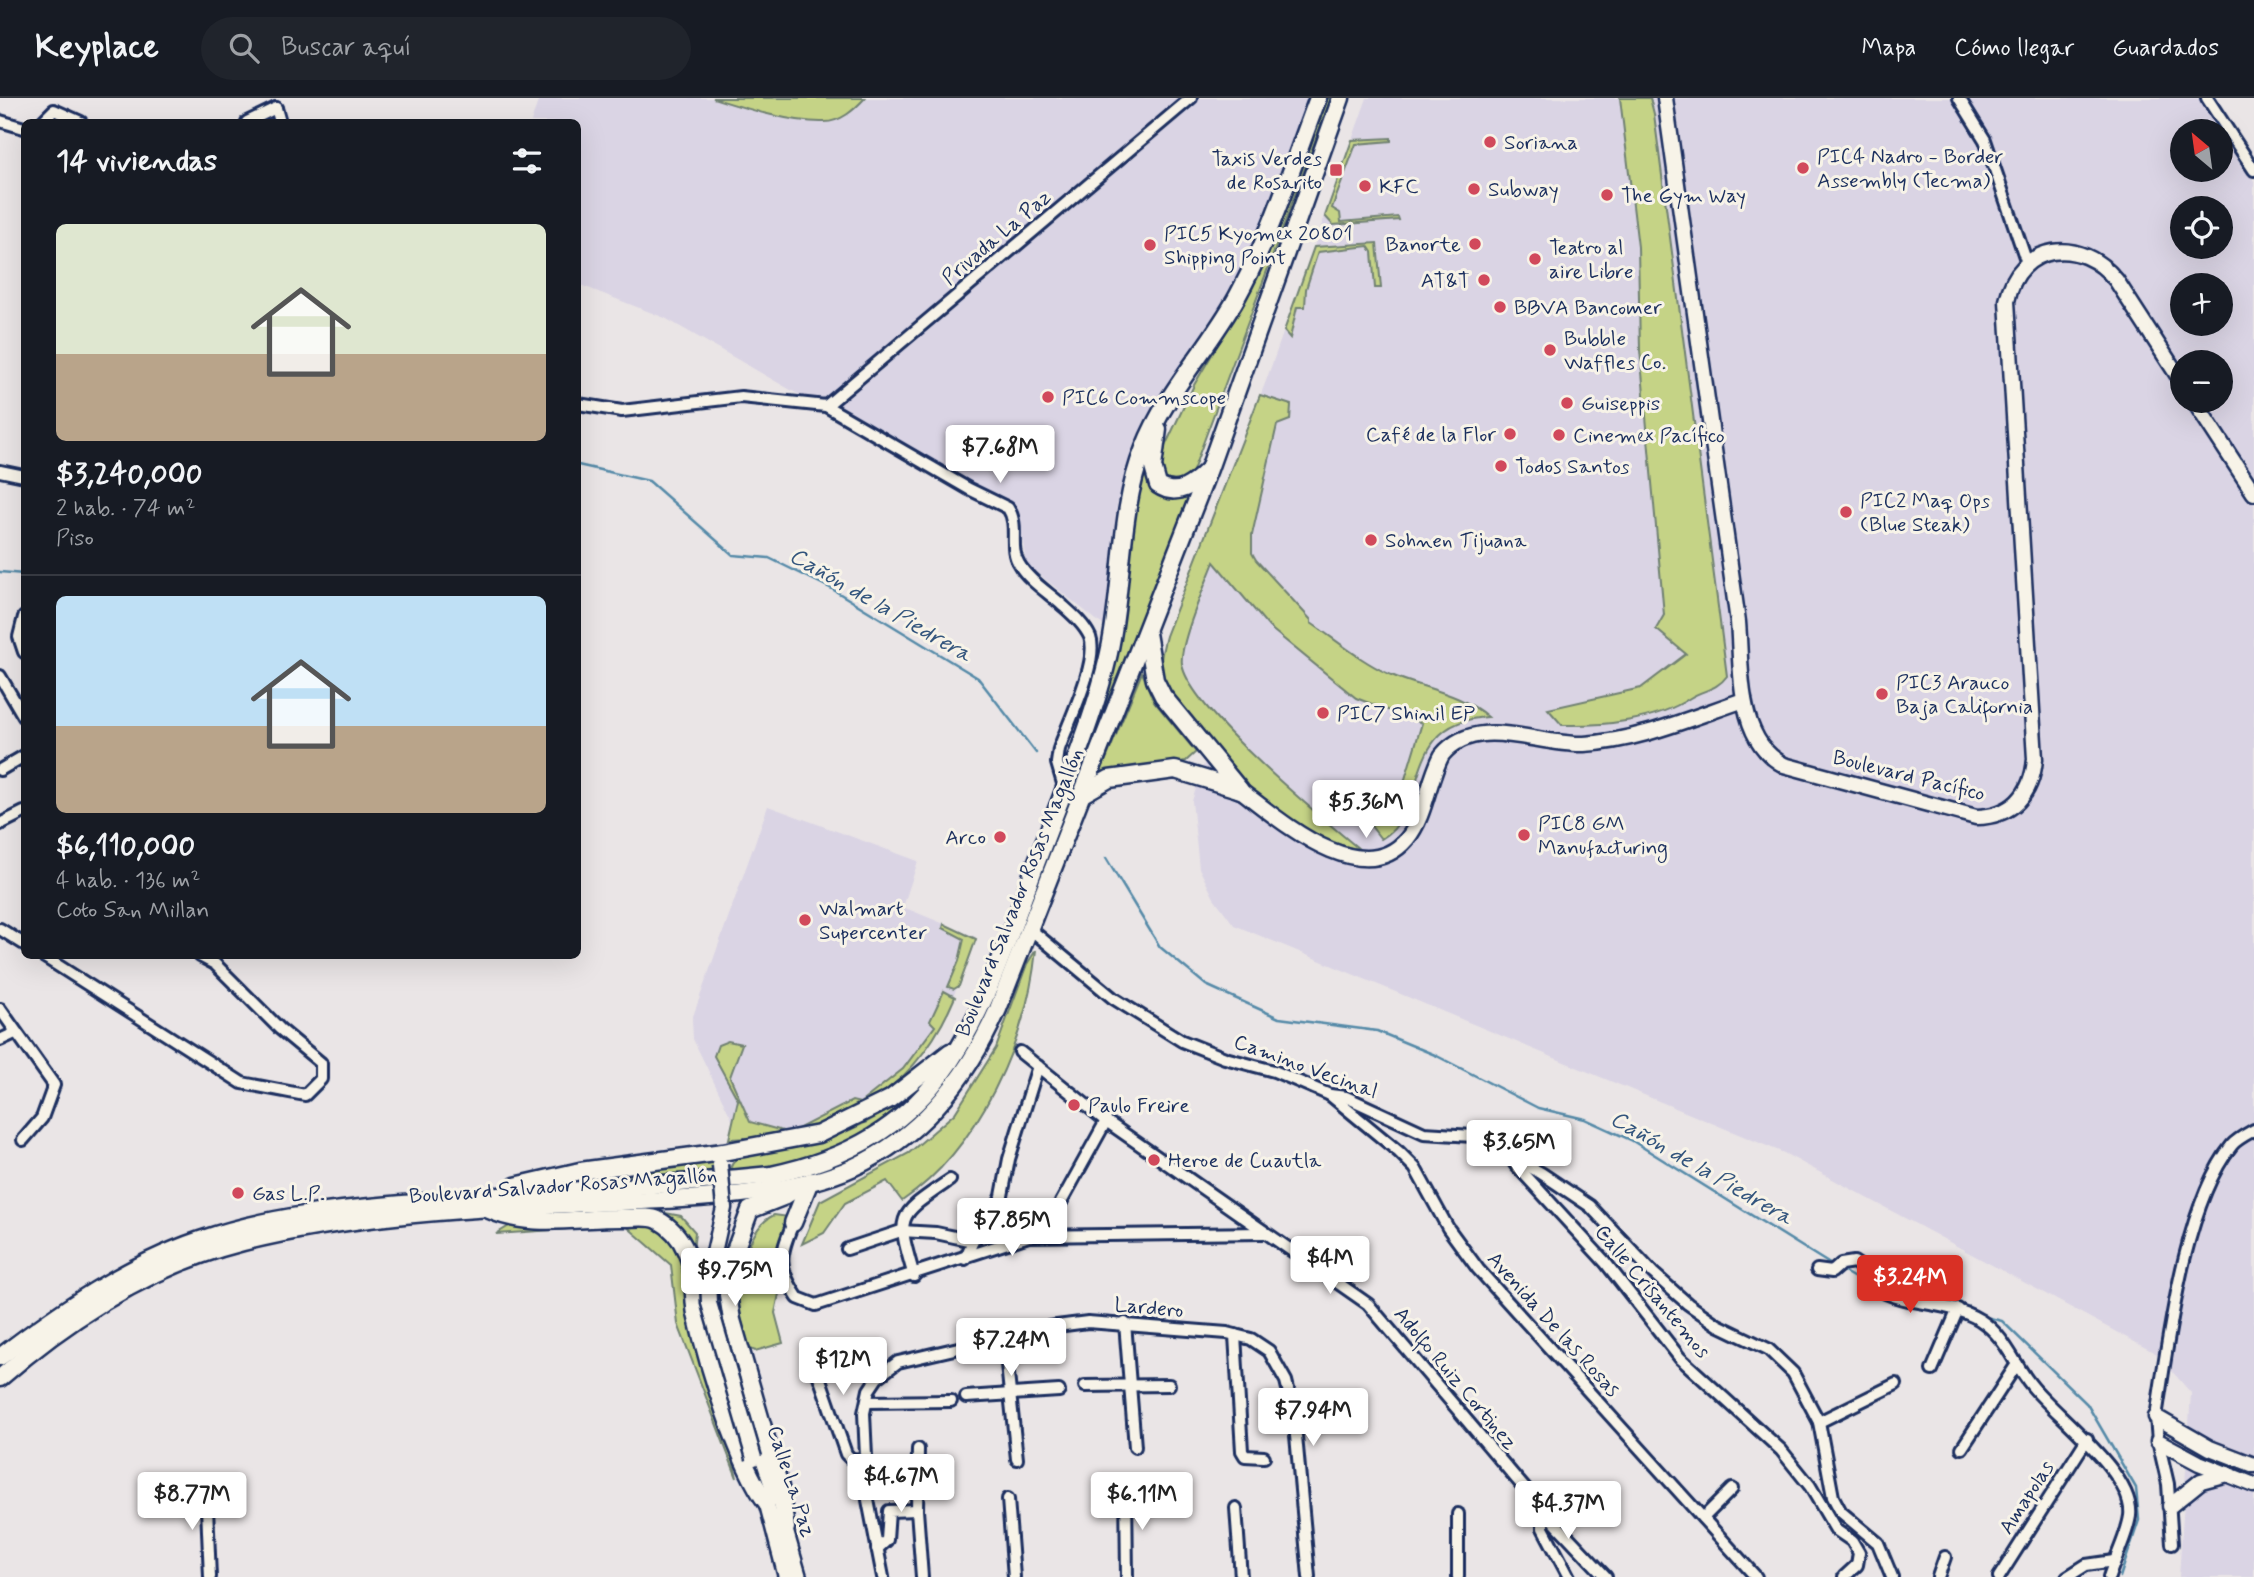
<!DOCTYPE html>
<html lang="es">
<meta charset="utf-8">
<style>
body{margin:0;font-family:Mynerve,sans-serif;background:#20242c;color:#f1f3f6;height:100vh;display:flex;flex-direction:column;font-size:26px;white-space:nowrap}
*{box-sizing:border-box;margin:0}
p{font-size:23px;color:#9ea1a6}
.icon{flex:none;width:38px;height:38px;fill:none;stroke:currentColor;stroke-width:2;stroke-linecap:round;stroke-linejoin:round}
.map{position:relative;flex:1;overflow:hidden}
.sheet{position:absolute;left:21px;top:21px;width:560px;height:840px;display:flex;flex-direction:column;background:#171b24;border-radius:10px;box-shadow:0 7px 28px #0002}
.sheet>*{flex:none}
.needle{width:46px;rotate:331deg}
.controls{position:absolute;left:2170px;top:21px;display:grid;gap:14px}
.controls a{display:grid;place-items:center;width:63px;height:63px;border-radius:50%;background:#171b24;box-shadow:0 7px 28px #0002;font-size:35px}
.price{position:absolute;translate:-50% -60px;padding:0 16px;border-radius:7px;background:#fff;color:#222;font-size:23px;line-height:46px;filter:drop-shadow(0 2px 4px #0008)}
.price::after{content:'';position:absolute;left:50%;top:42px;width:21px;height:16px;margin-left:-10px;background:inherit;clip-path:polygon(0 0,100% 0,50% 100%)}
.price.current{background:#d93025;color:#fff}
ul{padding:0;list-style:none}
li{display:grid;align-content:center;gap:14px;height:371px;padding:0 35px}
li+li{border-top:2px solid #363941}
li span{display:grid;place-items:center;height:217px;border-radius:10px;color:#555}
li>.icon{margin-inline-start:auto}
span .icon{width:126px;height:126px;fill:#fffc;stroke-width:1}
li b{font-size:30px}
h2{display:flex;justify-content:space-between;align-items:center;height:84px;padding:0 35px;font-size:30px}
header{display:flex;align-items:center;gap:42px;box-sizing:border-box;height:98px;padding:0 35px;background:#171b24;border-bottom:2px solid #363941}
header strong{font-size:33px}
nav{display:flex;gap:38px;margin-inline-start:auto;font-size:24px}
.search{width:490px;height:63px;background:#20242c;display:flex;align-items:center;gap:18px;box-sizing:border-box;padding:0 24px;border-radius:38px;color:#9ea1a6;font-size:26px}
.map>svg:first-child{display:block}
.built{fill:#dad4e4;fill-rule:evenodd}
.green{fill:#c5d386;stroke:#708172;stroke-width:2}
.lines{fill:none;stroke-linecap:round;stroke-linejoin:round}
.stream{stroke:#558aa8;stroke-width:2.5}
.minor-casing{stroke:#1b2f5e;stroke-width:16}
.major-casing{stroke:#1b2f5e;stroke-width:19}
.highway-casing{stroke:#1b2f5e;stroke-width:21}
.minor{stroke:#f7f3e8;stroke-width:10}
.major{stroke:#f7f3e8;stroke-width:14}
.highway{stroke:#f7f3e8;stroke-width:16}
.major-bridge-casing{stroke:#1b2f5e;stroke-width:19;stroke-linecap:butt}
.major-bridge{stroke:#f7f3e8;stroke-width:14}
.poi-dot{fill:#d1495b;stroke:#f7f3e8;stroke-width:2.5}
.labels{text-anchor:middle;stroke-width:6;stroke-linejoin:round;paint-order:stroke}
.poi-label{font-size:21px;fill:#1b2f5e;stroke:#f7f3e8;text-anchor:start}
.street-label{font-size:21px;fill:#1b2f5e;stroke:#f7f3e8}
.water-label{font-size:23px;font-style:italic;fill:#33557d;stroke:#f7f3e8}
</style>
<header>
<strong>Keyplace</strong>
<div class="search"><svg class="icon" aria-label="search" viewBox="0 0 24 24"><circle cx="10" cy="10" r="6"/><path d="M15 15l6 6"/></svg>Buscar aquí</div>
<nav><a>Mapa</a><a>Cómo llegar</a><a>Guardados</a></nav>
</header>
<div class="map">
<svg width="2254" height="1479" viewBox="0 0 2254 1479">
<rect width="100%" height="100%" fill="#eae5e6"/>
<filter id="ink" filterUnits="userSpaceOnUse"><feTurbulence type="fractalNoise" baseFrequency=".0143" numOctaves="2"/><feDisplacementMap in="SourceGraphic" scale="14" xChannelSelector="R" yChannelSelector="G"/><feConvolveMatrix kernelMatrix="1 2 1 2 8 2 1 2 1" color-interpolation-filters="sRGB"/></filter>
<g filter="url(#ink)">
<g class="built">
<path d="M539,0H713L753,13L857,10L865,0H1309L1253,147L1212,224L1156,304L1132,364L1117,407L1104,528L1026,466L1020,424L1009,403L972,388L853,315L810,303L665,220L578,186V24H531Z"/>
<path d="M1367,0H1620L1622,4L1643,0H2202L2254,83V1479H2179L2191,1295L2157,1256L1784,1055L1234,827L1214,800L1199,770L1192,703L1212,641L1166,538L1266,283ZM2182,33H2221V72H2182ZM2182,110H2221V149H2182ZM2182,187H2221V226H2182ZM2182,264H2221V303H2182Z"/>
<path d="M768,708L918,763L903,809L976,839L947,915L919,957L878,1001L789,1037L741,1040L693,941L692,921Z"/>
</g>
<g class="green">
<path d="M713,0H865C854,12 841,24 824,24C790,25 745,10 713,0Z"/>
<path d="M1326,0H1331L1191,378L1183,384L1166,382L1161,377L1159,361L1194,287L1256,182Z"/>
<path d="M1620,0H1650L1654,16L1727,578C1716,593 1704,591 1690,600C1656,623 1603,628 1562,627L1548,611L1641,590L1686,556L1656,531L1664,517L1640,252L1638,149Z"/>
<path d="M1391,40V43L1356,46L1332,110L1340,115L1341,124L1398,119L1399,122L1333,127L1325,118L1352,42Z"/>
<path d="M1377,145L1381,190H1375L1372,154L1368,148L1318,154L1306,191L1305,209H1297L1290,240L1284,233L1314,149Z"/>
<path d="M1260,297L1291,307L1290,322L1277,327L1252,437V455L1256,462L1311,522V525C1336,542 1362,564 1389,576C1423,591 1459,594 1488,619C1399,623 1432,713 1381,741L1371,728L1402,691L1422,625L1356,600L1269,529L1214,464C1206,485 1179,546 1182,566C1189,611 1321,719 1359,751C1287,741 1234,677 1192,624C1183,612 1168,598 1163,585C1158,568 1162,554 1166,538Z"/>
<path d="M1151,357L1174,400L1183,401L1192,396L1069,697L1120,547L1130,445L1140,390Z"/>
<path d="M1142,574L1153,602L1196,654L1186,663L1100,676Z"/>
<path d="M944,826L976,841L959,888L954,891L948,889L959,863L964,841L943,830Z"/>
<path d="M1036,852C1027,942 979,1051 902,1103L887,1083L845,1105L824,1135L802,1146L820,1103L909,1055L955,1015L996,950L1027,866Z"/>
<path d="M944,893L955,899C913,999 834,1040 729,1041L738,1002L714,958L718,947L728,943L742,946L730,979L750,1024L790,1035L852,1003L860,1005L903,971L935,928L930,923Z"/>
<path d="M933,979C921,992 909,1008 895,1018C862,1042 770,1085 730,1071C736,1049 774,1054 793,1050C845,1039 893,1014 933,979Z"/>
<path d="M711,1062L717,1072L703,1075L588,1078Z"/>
<path d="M644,1111L681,1118L695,1134L688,1202L721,1307L737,1380L678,1226L671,1167L625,1127L496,1136L522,1120Z"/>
<path d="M774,1117L789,1119L787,1132L773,1160L780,1191L775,1215L783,1245L755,1253L749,1250C738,1213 732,1187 748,1150C754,1136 760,1124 774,1117Z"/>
</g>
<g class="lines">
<g class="stream">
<path d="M578,367L649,383L733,457L769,460L832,491L978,580L1036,655"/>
<path d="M0,474L24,476"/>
<path d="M1106,760L1160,849L1206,887L1279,920L1377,933L1435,957L1538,1010L1585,1021L1631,1042L1833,1168"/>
<path d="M1839,1171L1867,1187"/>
<path d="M1897,1204L1905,1208L1927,1211"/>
<path d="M1982,1218L2002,1223L2087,1306L2136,1390L2139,1422L2120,1479"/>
</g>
<g class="minor-casing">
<g id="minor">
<path d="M1959,0L1985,42L2027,165"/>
<path d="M2207,0L2254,72"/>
<path d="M276,10L280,24"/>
<path d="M0,23L24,30"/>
<path d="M42,24L54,12L81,24"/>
<path d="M247,24L276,10"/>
<path d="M578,306L622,313L741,299L826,308L969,391L1008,410C1020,428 1008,449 1019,466C1028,482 1049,495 1062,507C1072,516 1084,526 1090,539C1099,564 1068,625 1059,651L1057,665L1064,689"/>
<path d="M826,308L1191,0"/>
<path d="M0,373L24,378"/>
<path d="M24,519L19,539L24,554"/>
<path d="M0,578L24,619"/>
<path d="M0,672L24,658"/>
<path d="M0,726L24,714"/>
<path d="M0,831L24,846"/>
<path d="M1030,831L1113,900L1182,943L1225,960L1274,973L1330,997L1346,999L1424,1035L1473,1038L1541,1075L1590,1108L1653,1175L1688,1206L1718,1227L1768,1251L1793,1275L1819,1324L1833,1399L1841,1414L1878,1445L1892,1479"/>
<path d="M43,858L242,985L305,997L321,981V965L280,931L215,866L200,858"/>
<path d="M0,911L54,987L42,1020L23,1042"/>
<path d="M0,942L15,935"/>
<path d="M1020,954L1106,1023L1368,1206L1543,1412L1606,1479"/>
<path d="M1330,997L1399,1054L1415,1070L1448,1130L1478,1171L1756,1479"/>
<path d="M1515,1066L1605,1164L1680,1260L1781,1352L1810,1388L1836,1432L1852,1443L1859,1455L1857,1467L1844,1479"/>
<path d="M793,1125C779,1159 777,1169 798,1200L816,1207L1029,1138L1264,1135"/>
<path d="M1043,1137L1106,1023"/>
<path d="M847,1151L901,1133L936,1135L973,1143"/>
<path d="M965,1161L973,1143L993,1118L1002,1098L1009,1061L1038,968"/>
<path d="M1817,1172L1832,1174L1841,1166L1854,1164C1865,1170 1867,1184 1878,1191C1905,1208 1947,1202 1980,1222C2006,1239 2013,1265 2032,1288C2056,1318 2135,1376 2130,1418C2127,1438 2115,1460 2109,1479"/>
<path d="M914,1178C896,1116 896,1119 950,1082"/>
<path d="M1125,1225L1135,1349"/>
<path d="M1235,1237L1242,1353L1245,1358L1264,1359"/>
<path d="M1004,1238L1017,1361"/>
<path d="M813,1261L846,1356L851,1361L866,1362"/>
<path d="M1932,1272L1958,1211"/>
<path d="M1085,1288L1169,1287"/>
<path d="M966,1299L1059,1293"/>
<path d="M867,1304L951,1303"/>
<path d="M1819,1324L1896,1286"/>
<path d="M1962,1350L2017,1266"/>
<path d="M918,1351L917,1412L922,1479"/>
<path d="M206,1387L210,1479"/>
<path d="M1126,1390L1127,1479"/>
<path d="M1008,1401L1014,1479"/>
<path d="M1236,1410L1241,1479"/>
<path d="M1543,1412V1430L1569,1479"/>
<path d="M1703,1420L1732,1391"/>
<path d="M2172,1446L2168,1386L2158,1343L2156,1319C2168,1244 2184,1106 2232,1047C2237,1041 2247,1036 2254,1032"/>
<path d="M877,1451L887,1442L889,1413L917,1412"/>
<path d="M883,1479L868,1402L864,1315L869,1292L877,1280L898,1264L1049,1229L1088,1224L1227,1235L1251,1241L1269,1253L1286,1283L1294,1316L1309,1479"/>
<path d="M1458,1479V1416"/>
<path d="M1938,1479L1945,1459"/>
<path d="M1999,1479L2087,1341"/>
<path d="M2067,1479L2086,1467L2114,1463"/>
</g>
</g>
<g class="major-casing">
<g id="major">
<path d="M1665,0L1738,524C1742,571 1736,642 1784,667L1976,719C2013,718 2032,696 2035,661L2007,203C2019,144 2081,138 2116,182L2182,284"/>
<path d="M2194,303L2254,395"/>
<path d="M1240,692C1279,721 1361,795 1407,741C1426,718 1428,682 1442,657C1477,615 1538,648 1584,646C1639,643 1693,619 1744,602"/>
<path d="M2156,1319L2210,1350L2254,1367"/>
<path d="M2158,1343L2199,1365L2254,1387"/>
<path d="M762,1357L776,1400"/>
<path d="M764,1395L786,1479"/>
<path d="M2170,1408L2201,1383L2227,1376"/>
<path d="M782,1420L799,1479"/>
</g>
</g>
<g class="highway-casing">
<g id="highway">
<path d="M1158,331L1153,369L1158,387C1177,400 1193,387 1207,373"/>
<path d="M1147,535L1155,582L1163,598L1240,692"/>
<path d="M1081,697L1109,681L1175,672L1238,691"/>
<path d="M515,1088L580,1073L723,1054L819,1036L890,1001L950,954"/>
<path d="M489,1112C532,1131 580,1119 626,1120C636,1120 650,1118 658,1122C671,1129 680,1139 686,1153C696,1173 692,1194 696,1216C707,1264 738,1367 767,1405"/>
<path d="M793,1125L810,1083"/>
<path d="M0,1259C60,1213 127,1167 200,1142C277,1115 359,1110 439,1103C550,1093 661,1088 771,1077C955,1039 980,912 1039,758C1062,696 1095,619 1109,555C1124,488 1118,414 1144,350C1165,295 1209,250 1237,199C1271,137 1293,66 1318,0"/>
<path d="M0,1280C70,1219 152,1167 243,1144C347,1118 465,1110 571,1106C653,1102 781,1103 854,1069C924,1037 968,979 998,911L1209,371L1341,0"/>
<path d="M786,1430L780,1389L732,1222L728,1197L730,1166L750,1112L783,1099L800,1088"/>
</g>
</g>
<use href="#minor" class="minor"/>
<use href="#major" class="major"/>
<use href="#highway" class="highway"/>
<g class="major-bridge-casing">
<path id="major-bridge" d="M720,1067L724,1110L708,1181L709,1205L754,1360"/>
</g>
<use href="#major-bridge" class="major-bridge"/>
</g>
</g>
<g class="poi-dot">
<circle cx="1490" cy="44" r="7"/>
<circle cx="1803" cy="70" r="7"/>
<rect x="1329" y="65" width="14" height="14" rx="3.5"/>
<circle cx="1365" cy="88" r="7"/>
<circle cx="1474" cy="91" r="7"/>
<circle cx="1607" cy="97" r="7"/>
<circle cx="1475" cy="146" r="7"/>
<circle cx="1150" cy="147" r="7"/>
<circle cx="1535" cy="161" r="7"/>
<circle cx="1484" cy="182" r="7"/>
<circle cx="1500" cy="209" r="7"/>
<circle cx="1550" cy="252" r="7"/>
<circle cx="1048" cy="299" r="7"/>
<circle cx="1567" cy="305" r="7"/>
<circle cx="1510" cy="336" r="7"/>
<circle cx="1559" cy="337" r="7"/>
<circle cx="1501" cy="368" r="7"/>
<circle cx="1846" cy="414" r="7"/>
<circle cx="1371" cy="442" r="7"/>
<circle cx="1882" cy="596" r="7"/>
<circle cx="1323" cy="615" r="7"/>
<circle cx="1524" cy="737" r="7"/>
<circle cx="1000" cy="739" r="7"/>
<circle cx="805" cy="822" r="7"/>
<circle cx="1074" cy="1007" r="7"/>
<circle cx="1154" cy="1062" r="7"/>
<circle cx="238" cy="1095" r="7"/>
</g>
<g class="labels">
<g class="poi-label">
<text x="1504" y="51">Soriana</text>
<text x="1817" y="65">PIC4 Nadro - Border<tspan x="1817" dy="24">Assembly (Tecma)</tspan></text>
<text x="1322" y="67" text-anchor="end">Taxis Verdes<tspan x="1322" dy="24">de Rosarito</tspan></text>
<text x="1379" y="95">KFC</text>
<text x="1488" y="98">Subway</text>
<text x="1621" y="104">The Gym Way</text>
<text x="1164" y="142">PIC5 Kyomex 20801<tspan x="1164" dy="24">Shipping Point</tspan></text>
<text x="1461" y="153" text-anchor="end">Banorte</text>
<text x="1549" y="156">Teatro al<tspan x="1549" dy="24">aire Libre</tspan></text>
<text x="1470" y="189" text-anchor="end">AT&amp;T</text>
<text x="1514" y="216">BBVA Bancomer</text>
<text x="1564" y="247">Bubble<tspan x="1564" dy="24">Waffles Co.</tspan></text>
<text x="1062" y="306">PIC6 Commscope</text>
<text x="1581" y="312">Guiseppis</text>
<text x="1496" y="343" text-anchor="end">Café de la Flor</text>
<text x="1573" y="344">Cinemex Pacífico</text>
<text x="1515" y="375">Todos Santos</text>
<text x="1860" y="409">PIC2 Maq Ops<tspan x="1860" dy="24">(Blue Steak)</tspan></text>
<text x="1385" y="449">Sohnen Tijuana</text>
<text x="1896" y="591">PIC3 Arauco<tspan x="1896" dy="24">Baja California</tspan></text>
<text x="1337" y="622">PIC7 Shinil EP</text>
<text x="1538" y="732">PIC8 GM<tspan x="1538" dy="24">Manufacturing</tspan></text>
<text x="986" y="746" text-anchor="end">Arco</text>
<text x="819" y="817">Walmart<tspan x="819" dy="24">Supercenter</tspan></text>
<text x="1088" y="1014">Paulo Freire</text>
<text x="1168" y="1069">Heroe de Cuautla</text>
<text x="252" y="1102">Gas L.P.</text>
</g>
<g class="street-label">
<text transform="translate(996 139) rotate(-40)" y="7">Privada La Paz</text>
<text transform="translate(1909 677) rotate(14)" y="7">Boulevard Pacífico</text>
<text transform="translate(1019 794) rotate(-68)" y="7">Boulevard Salvador Rosas Magallón</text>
<text transform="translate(1306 968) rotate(20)" y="7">Camino Vecinal</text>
<text transform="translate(563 1087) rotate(-4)" y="7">Boulevard Salvador Rosas Magallón</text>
<text transform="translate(1653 1193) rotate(50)" y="7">Calle Crisantemos</text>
<text transform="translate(1149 1209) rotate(5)" y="7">Lardero</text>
<text transform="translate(1554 1226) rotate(48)" y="7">Avenida De las Rosas</text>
<text transform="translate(1456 1280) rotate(50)" y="7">Adolfo Ruiz Cortinez</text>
<text transform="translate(792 1383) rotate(72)" y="7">Calle La Paz</text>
<text transform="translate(2026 1399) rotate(-57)" y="7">Amapolas</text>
</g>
<g class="water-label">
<text transform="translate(881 506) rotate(30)" y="8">Cañón de la Piedrera</text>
<text transform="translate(1702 1069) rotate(30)" y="8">Cañón de la Piedrera</text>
</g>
</g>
</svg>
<div class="controls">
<a><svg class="needle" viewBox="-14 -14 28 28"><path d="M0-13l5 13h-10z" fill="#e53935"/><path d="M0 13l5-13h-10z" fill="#9ea1a6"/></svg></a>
<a><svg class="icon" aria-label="locate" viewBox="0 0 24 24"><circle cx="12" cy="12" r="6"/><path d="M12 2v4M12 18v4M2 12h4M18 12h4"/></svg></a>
<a>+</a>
<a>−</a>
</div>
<b class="price" style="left:1000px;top:387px">$7.68M</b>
<b class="price" style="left:1366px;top:742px">$5.36M</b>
<b class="price" style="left:1519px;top:1082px">$3.65M</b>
<b class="price" style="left:1012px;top:1160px">$7.85M</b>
<b class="price" style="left:1330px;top:1198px">$4M</b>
<b class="price" style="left:735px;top:1210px">$9.75M</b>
<b class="price current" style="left:1910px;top:1217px">$3.24M</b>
<b class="price" style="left:1011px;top:1280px">$7.24M</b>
<b class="price" style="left:843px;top:1299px">$12M</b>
<b class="price" style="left:1313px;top:1350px">$7.94M</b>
<b class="price" style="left:901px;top:1416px">$4.67M</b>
<b class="price" style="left:192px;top:1434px">$8.77M</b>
<b class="price" style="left:1142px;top:1434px">$6.11M</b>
<b class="price" style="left:1568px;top:1443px">$4.37M</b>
<section class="sheet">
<h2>14 viviendas<svg class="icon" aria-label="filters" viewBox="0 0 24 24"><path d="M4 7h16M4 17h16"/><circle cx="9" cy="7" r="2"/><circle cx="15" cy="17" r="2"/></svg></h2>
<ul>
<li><span style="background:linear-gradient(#dfe7d0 60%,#b9a48a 0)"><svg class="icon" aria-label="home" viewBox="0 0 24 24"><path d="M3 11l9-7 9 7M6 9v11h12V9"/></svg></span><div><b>$3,240,000</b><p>2 hab. · 74 m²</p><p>Piso</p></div></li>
<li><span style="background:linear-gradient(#bfe0f5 60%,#b9a48a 0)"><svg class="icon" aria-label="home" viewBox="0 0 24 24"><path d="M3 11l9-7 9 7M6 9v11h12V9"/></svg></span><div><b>$6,110,000</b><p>4 hab. · 136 m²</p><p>Coto San Millan</p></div></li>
</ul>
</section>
</div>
